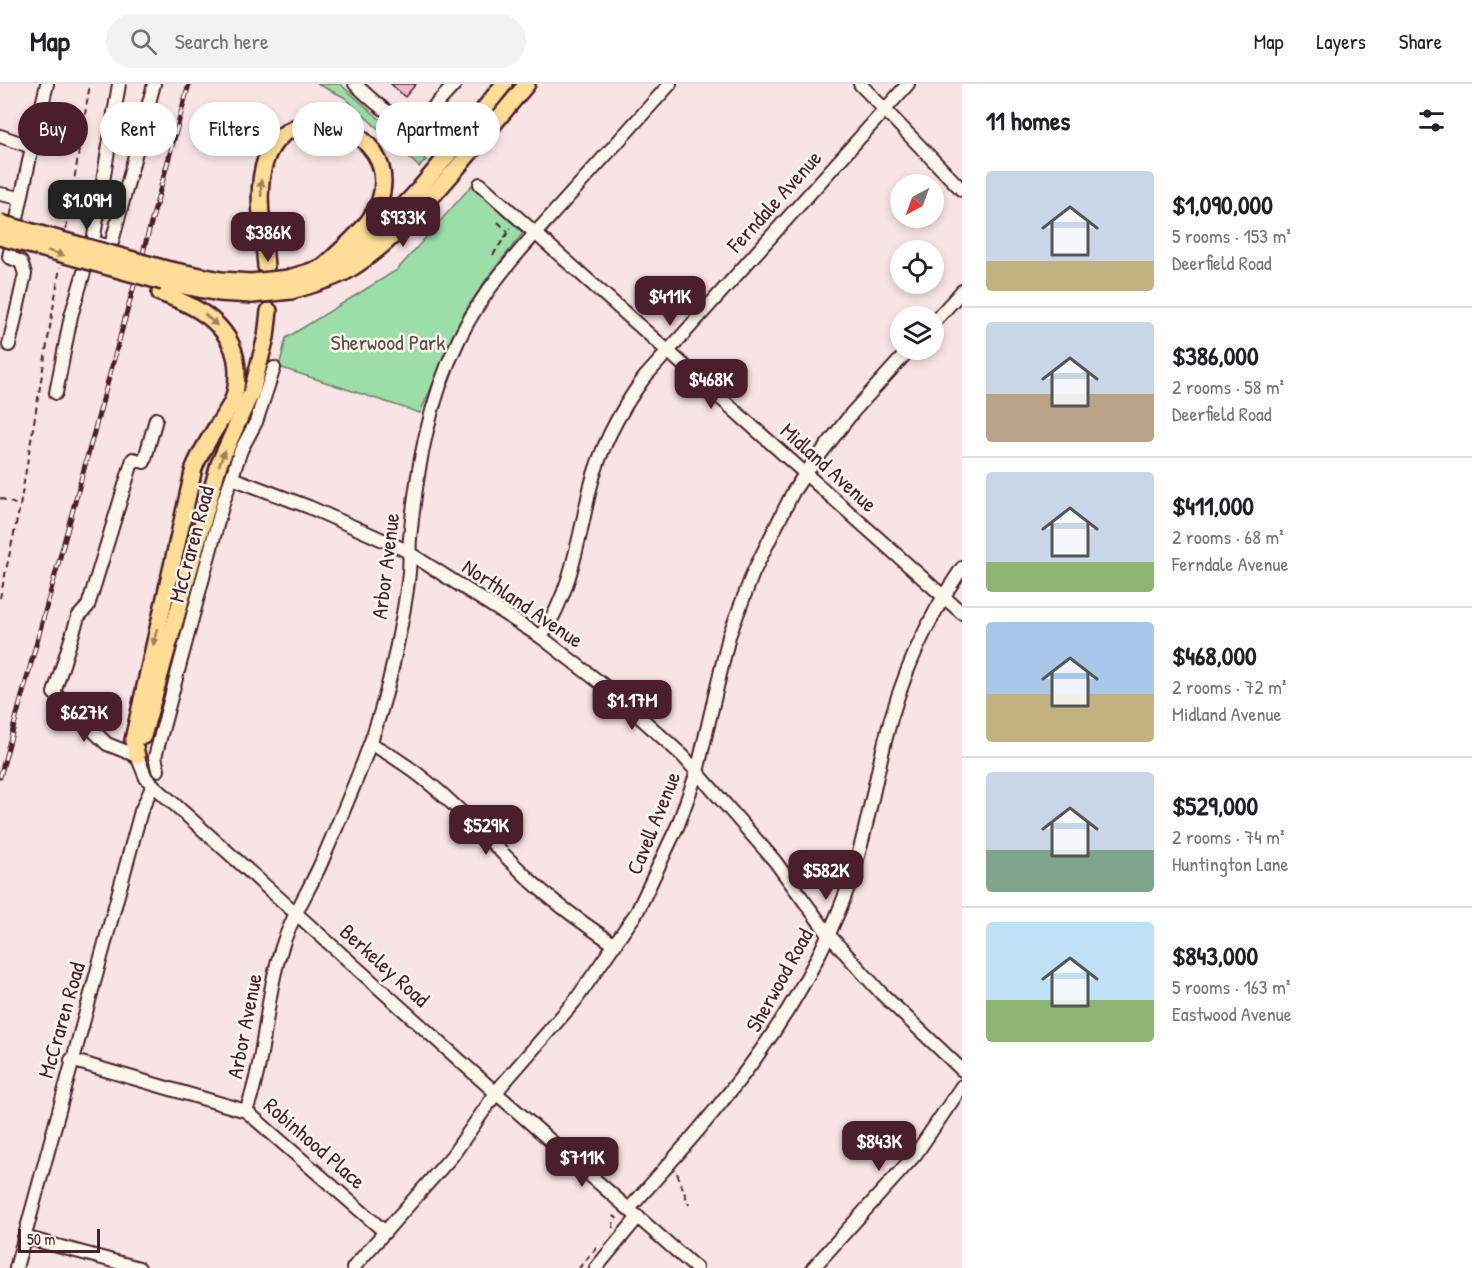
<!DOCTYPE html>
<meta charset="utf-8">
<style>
body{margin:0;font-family:"Patrick Hand",sans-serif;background:#f2f2f2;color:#202124;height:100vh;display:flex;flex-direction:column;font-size:22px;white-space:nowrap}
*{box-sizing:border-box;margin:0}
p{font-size:20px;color:#757577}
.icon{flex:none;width:33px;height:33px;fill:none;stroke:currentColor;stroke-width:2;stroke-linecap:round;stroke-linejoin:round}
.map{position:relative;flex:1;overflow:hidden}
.details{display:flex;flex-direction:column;background:#fff;width:510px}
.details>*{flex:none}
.banner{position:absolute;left:18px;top:18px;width:570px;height:54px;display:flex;gap:12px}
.needle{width:39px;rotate:221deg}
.controls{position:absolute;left:890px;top:90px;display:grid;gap:12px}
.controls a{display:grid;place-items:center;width:54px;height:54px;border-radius:50%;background:#fff;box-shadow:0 3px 9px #0003;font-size:30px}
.scale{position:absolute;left:18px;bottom:15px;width:82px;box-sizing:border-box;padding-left:6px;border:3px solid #4a1f2b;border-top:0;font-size:16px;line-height:21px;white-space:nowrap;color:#4a1f2b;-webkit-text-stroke:4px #fbf7ec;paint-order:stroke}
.price{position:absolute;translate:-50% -51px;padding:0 14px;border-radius:12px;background:#4a1f2b;color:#fff;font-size:20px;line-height:39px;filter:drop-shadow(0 2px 3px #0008)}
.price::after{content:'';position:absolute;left:50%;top:36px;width:18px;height:14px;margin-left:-9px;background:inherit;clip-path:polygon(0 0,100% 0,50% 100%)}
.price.current{background:#222;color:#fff}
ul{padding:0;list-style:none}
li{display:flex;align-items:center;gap:18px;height:150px;padding:0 24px}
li+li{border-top:2px solid #e0e0e0}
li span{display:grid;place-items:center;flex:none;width:168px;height:120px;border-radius:6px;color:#555}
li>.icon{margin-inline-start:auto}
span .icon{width:72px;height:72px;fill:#fffc;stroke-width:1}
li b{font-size:26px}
h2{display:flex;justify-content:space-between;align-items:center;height:72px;padding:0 24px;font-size:26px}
.tag{padding:0 21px;border-radius:27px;background:#fff;box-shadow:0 3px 9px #0003;font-size:21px;line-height:54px}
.tag.current{background:#4a1f2b;color:#fff}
header{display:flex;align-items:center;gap:36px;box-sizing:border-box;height:84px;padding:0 30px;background:#fff;border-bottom:2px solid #e0e0e0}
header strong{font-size:28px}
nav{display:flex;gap:33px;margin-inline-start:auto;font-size:21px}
.search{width:420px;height:54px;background:#f2f2f2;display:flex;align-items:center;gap:15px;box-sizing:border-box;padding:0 21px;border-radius:33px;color:#757577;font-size:22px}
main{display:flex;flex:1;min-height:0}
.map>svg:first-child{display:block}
.green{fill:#9bdea9;stroke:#727e6a;stroke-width:1.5}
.building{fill:#f0b9d0;stroke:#4a1f2b;stroke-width:1.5}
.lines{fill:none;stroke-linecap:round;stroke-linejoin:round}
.minor-casing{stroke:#4a1f2b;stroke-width:16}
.major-casing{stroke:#4a1f2b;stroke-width:20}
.path{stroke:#4a1f2b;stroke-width:2;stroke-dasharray:6 4.5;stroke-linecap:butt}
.minor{stroke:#fbf7ec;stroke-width:12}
.major{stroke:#fedd96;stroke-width:15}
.rail-casing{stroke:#4a1f2b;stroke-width:5}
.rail{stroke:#fbf7ec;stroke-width:3;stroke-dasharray:9;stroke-linecap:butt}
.major-bridge-casing{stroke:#4a1f2b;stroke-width:20;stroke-linecap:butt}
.major-bridge{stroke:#fedd96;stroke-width:15}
.oneway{fill:#a47e60}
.labels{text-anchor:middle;stroke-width:5;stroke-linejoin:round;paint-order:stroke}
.street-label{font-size:22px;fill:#4a1f2b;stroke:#fbf7ec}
.park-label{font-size:22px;fill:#5e4f4a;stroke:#fbf7ec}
</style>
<header>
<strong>Map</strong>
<div class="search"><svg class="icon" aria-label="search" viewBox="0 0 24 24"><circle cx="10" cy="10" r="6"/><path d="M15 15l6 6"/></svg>Search here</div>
<nav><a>Map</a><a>Layers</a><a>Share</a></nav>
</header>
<main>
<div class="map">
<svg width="962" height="1184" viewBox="0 0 962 1184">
<rect width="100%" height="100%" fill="#f8e4e4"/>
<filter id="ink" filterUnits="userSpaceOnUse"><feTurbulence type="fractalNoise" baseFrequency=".0167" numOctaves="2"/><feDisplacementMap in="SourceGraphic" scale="12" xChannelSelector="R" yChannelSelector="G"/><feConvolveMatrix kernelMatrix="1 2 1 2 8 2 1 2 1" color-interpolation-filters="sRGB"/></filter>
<g filter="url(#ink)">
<g class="green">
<path d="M317,0H340L426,76L419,83L344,13Z"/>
<path d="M472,101L523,149L487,194L463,231L420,329L279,283L286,254L397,186Z"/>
</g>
<path class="building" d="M391,0H416L405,13Z"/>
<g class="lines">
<g class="minor-casing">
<g id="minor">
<path d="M119,0L93,158L108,162L112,158L154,0"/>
<path d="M355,0C373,17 394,38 419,39L455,0"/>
<path d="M860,0L962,106"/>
<path d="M114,27L145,35"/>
<path d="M0,52L32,63L47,0"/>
<path d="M480,100L962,529"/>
<path d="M0,110L20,114"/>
<path d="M933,239L962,207"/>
<path d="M9,261L25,190L21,178L9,173L32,63"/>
<path d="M56,309L71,232L89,171"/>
<path d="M156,335L144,378L133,375L88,522L78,533L54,609L107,660L137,672L146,694L153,701L496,1009L696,1184"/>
<path d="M232,394L309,423L403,465L541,553L611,607L683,672L774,776L829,851L881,909L962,986"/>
<path d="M541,553C571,508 578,457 590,405C600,364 619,328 644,294L908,0"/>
<path d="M371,660C435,693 479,748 531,797C557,821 586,841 615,861"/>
<path d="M158,686L155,673L223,419L241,366L256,338L274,284"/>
<path d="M71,976L246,1027L385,1148"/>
<path d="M246,1027C267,972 264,914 283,860C293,830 310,805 322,777C348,716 376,655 391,589C398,556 406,522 409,488C410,477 409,465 410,454C417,384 428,319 459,255C483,205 522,164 559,123C596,82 633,41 670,0"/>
<path d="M629,1125C717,1026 795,941 844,814C864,763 872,710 885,657C900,596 927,535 962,484"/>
<path d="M24,1153L139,1184"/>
<path d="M16,1184L141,727L153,701"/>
<path d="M353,1184L452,1072L501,1002L575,917L637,828L678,741L697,688L729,552L753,489L793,408L805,390L852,329L909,266"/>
<path d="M596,1184L638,1133"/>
<path d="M813,1184L915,1071L962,1002"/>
</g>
</g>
<g class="major-casing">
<g id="major">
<path d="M266,183C264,150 254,107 266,75C291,7 402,45 380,116C371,143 341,165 321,185"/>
<path d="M166,185L221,196L251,198"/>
<path d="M289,194C305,189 321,185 336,177C399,143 458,56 504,0"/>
<path d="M163,198L219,209L252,211"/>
<path d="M291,207C309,202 330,196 347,187C411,149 478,57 527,0"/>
<path d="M143,652L219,380L252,307L266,253L269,227"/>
<path d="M137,672L133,656L194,384C204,360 218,342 231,320C236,310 237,300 237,289C237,243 198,222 160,209"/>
</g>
</g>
<g class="path">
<path d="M498,138L508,148"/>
<path d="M66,145L90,0"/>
<path d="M493,171L511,144"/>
<path d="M0,414L20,422"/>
<path d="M0,514L20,422L60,183"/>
<path d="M677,1089L689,1121"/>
<path d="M613,1144L614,1132L620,1137"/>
<path d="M579,1184L598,1162"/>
</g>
<use href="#minor" class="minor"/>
<use href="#major" class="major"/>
<g class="rail-casing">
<path id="rail" d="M0,693L189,0"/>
</g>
<use href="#rail" class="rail"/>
<g class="major-bridge-casing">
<g id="major-bridge">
<path d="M0,139L166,185"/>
<path d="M0,153L163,198"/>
<path d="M251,198L289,194"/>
<path d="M252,211L291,207"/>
</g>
</g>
<use href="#major-bridge" class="major-bridge"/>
</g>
<defs><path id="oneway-solid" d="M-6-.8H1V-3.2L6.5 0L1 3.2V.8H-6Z" transform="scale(1.5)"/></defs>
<g class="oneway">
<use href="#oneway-solid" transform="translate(261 104) rotate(-91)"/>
<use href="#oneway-solid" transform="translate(56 169) rotate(16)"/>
<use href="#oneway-solid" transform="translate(211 236) rotate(42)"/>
<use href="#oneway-solid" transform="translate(222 374) rotate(-69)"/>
<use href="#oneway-solid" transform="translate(155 553) rotate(103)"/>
</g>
</g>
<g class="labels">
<g class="street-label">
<text transform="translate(774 117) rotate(-48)" y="8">Ferndale Avenue</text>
<text transform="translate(829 383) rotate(42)" y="8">Midland Avenue</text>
<text transform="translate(191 460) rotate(-75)" y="8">McCraren Road</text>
<text transform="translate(385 482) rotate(-83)" y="8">Arbor Avenue</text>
<text transform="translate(523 519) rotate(34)" y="8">Northland Avenue</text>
<text transform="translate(653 739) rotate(-68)" y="8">Cavell Avenue</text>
<text transform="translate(385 881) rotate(42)" y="8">Berkeley Road</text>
<text transform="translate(779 896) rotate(-61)" y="8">Sherwood Road</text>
<text transform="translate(61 936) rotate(-74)" y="8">McCraren Road</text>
<text transform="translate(244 942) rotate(-79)" y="8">Arbor Avenue</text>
<text transform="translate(315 1059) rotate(41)" y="8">Robinhood Place</text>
</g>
<g class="park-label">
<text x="388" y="266">Sherwood Park</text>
</g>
</g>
</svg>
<div class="controls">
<a><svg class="needle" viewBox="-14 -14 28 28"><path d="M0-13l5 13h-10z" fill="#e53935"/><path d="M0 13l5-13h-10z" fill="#757577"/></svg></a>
<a><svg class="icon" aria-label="locate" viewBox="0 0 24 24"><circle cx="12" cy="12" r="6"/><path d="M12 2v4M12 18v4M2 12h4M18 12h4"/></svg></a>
<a><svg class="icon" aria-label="layers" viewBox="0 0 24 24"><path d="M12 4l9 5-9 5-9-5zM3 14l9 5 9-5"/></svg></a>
</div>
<div class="scale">50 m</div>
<b class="price current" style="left:87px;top:147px">$1.09M</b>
<b class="price" style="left:403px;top:164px">$933K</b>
<b class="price" style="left:268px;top:179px">$386K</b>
<b class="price" style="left:670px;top:243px">$411K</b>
<b class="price" style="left:711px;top:326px">$468K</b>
<b class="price" style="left:632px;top:647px">$1.17M</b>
<b class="price" style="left:84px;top:659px">$627K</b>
<b class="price" style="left:486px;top:772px">$529K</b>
<b class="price" style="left:826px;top:817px">$582K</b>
<b class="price" style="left:879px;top:1088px">$843K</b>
<b class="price" style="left:582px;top:1104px">$711K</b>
<div class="banner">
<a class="tag current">Buy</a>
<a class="tag">Rent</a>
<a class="tag">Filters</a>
<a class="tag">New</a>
<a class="tag">Apartment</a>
</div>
</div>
<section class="details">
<h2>11 homes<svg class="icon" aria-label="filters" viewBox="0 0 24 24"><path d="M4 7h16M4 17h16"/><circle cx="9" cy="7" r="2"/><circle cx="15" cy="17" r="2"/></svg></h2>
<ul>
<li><span style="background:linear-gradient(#c9d6e8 75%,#c2b280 0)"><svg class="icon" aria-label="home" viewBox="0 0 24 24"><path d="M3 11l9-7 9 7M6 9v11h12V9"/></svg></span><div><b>$1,090,000</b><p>5 rooms · 153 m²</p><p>Deerfield Road</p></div></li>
<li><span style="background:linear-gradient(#c9d6e8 60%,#b9a48a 0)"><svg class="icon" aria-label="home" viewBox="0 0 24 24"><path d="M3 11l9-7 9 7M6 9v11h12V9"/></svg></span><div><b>$386,000</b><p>2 rooms · 58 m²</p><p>Deerfield Road</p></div></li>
<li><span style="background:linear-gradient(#c9d6e8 75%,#8fb573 0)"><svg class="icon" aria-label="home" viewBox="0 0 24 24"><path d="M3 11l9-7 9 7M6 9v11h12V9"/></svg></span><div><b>$411,000</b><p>2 rooms · 68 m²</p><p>Ferndale Avenue</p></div></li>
<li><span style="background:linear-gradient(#a9c7e8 60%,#c2b280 0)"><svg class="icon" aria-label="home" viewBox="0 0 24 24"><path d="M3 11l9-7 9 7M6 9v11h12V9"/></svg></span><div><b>$468,000</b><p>2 rooms · 72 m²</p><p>Midland Avenue</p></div></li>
<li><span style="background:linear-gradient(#c9d6e8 65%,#7fa58c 0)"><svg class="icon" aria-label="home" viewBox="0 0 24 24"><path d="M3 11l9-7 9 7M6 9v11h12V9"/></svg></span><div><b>$529,000</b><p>2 rooms · 74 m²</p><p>Huntington Lane</p></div></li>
<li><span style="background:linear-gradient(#bfe0f5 65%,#8fb573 0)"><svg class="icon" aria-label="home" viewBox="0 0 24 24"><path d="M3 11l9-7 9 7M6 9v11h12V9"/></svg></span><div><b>$843,000</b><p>5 rooms · 163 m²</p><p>Eastwood Avenue</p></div></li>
</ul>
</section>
</main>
